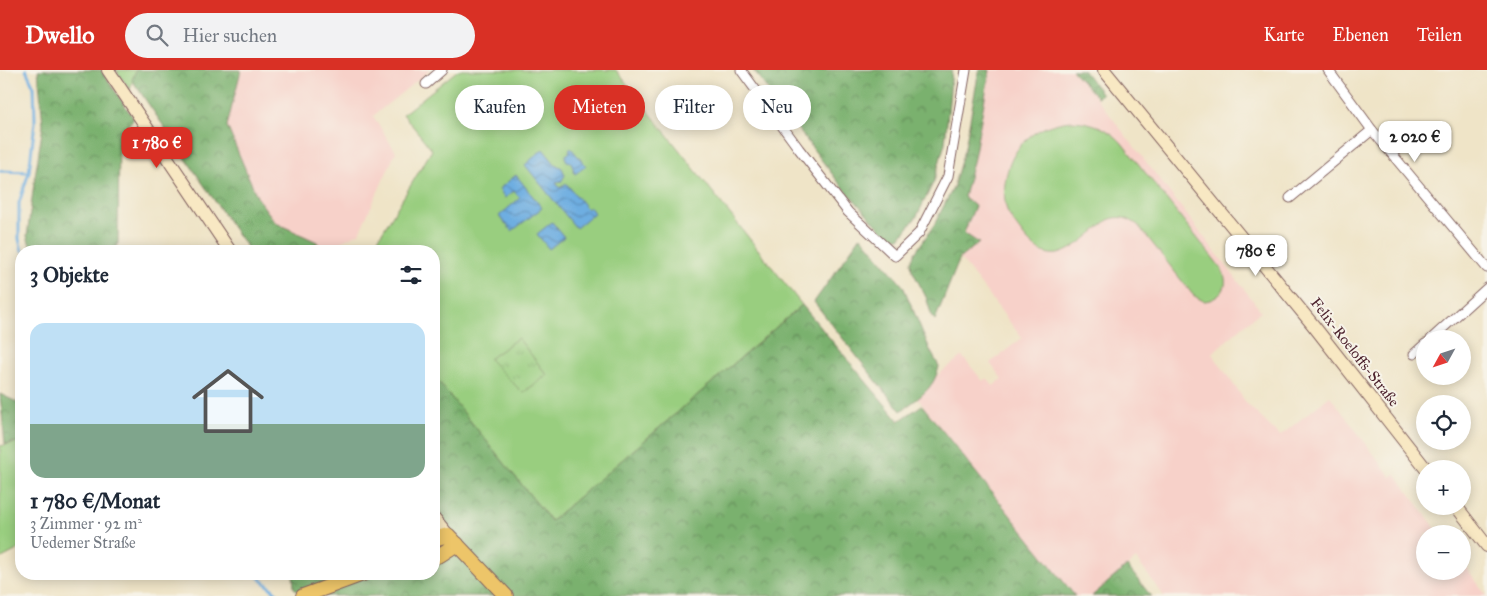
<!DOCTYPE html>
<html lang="de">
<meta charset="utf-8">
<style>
body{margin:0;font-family:"IM FELL Great Primer",serif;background:#f2f2f3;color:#1f2937;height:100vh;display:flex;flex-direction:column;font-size:19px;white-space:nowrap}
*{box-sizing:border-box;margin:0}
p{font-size:16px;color:#747a83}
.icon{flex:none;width:28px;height:28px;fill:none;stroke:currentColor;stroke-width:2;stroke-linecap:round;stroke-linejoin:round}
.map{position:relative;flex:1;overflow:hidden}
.sheet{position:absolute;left:15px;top:175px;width:425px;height:335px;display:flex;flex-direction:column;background:#fff;border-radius:20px;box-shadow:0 2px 12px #0003}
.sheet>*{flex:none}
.hud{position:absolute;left:455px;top:15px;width:475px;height:45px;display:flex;gap:10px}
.needle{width:32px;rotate:230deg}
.fabs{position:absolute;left:1416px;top:260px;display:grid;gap:10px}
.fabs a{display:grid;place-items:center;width:55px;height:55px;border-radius:50%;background:#fff;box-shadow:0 2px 12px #0003;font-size:25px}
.price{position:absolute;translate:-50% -42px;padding:0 11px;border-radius:10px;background:#fff;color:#222;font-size:16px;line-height:32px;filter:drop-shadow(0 1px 2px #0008)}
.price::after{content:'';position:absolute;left:50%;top:30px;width:15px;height:11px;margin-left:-8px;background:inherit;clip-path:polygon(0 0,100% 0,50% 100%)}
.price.on{background:#d93025;color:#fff}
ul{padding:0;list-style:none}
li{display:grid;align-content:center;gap:10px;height:265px;padding:0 15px}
li span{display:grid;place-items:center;height:155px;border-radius:15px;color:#555}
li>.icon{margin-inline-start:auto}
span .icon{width:90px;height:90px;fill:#fffc;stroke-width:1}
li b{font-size:21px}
h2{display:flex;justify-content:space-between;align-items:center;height:60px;padding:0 15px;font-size:21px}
.tag{padding:0 18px;border-radius:22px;background:#fff;box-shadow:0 2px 12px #0003;font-size:18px;line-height:45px}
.tag.on{background:#d93025;color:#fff}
header{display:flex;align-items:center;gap:30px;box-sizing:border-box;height:70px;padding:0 25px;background:#d93025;color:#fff}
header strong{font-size:24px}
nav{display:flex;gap:28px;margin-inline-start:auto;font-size:18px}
.search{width:350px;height:45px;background:#f2f2f3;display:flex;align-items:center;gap:12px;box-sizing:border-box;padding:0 18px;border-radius:28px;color:#747a83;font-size:19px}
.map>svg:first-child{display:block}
.built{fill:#f7d1c9}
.green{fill:#99ce7f;stroke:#727655}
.forest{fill:url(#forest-crowns);stroke:#62684c}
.park{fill:url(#park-tufts);stroke:#727655}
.water{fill:url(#water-waves);stroke:#5c6686}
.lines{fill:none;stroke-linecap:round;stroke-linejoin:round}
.stream{stroke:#6eaee1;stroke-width:3}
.street-casing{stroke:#846462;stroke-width:11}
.secondary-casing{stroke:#846462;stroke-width:14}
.primary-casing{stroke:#846462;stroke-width:16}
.street{stroke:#fff;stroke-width:9}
.secondary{stroke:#f8e8c3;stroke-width:12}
.primary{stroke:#edc569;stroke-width:14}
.labels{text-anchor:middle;stroke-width:4;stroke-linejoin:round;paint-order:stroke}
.street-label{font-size:15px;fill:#4a1f2b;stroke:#f7f3e8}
</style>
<header>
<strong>Dwello</strong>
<div class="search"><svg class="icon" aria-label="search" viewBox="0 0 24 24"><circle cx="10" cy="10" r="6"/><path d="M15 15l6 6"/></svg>Hier suchen</div>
<nav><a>Karte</a><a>Ebenen</a><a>Teilen</a></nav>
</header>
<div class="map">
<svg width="1487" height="526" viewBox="0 0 1487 526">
<defs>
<pattern id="forest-crowns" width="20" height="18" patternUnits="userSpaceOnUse" patternTransform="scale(1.25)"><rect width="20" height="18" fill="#7ab16e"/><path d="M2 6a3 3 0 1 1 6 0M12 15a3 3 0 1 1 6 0" fill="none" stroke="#668f5b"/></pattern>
<pattern id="park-tufts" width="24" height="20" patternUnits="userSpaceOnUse" patternTransform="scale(1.25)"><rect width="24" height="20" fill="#99ce7f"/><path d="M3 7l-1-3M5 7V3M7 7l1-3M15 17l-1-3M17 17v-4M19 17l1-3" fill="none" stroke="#85b06e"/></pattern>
<pattern id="water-waves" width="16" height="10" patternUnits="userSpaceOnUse" patternTransform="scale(1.25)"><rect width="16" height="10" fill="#6eaee1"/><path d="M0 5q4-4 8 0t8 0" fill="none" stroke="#5c8db7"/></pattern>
</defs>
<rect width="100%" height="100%" fill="#f7f3e8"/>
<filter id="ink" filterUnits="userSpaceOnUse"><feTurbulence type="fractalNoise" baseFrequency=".02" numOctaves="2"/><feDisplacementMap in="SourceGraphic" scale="10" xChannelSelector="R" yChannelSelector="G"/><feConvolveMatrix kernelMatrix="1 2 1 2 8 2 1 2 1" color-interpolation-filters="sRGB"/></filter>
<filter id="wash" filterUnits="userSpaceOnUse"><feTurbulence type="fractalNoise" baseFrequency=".0096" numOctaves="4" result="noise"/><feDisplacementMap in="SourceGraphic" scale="20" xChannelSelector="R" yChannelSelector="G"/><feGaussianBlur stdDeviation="1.12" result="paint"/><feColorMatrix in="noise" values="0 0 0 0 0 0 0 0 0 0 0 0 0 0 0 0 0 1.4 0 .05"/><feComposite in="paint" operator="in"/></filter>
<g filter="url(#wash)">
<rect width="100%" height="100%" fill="#efe4c7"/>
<g class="built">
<path d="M241,0H430L373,46L396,82L359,163L322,181L317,172L276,153L258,129L227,56Z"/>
<path d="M990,0H1071L1096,27L1261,241L1212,283L1247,334L1280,366L1330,326L1391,407L1395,404L1440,464H1425V501H1462L1463,493L1487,526H1164L1136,489L1092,526H1075L914,324L962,286L983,311L987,308L993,316L1002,309L990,293L1022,268L960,188L963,163L975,136L963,128Z"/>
</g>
<g class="green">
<path d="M116,0H136L130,20Z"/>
<path d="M458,0H616L802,235L551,451L434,306V181H371L432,80L403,44Z"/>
<path d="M1072,51C1091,52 1107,57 1121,72L1221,198C1227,208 1228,220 1216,227C1213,229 1208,231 1204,231C1201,230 1196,227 1193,225L1138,155C1128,148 1120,145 1108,150C1094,161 1075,180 1058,184C1042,186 1032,176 1023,165C1018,158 1012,151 1008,143C1004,134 1004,122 1005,113C1010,76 1035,54 1072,51Z"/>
<path d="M18,372L21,374V478L0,489V376Z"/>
</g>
<g class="forest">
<path d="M38,0H101L134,49L119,64L118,173L115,181H32L27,166L34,113L43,55Z"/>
<path d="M136,0H241L227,56L258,129L276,153L317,172L322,181H249L132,10Z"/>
<path d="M753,0H952L945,73L934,111L917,146L900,168H892L884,163L839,113Z"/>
<path d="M979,0H990L974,88L964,127L975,136L964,163L979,173L960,188L935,250L932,247L926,227L912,200L911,192L915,183L934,155L953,118L965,77Z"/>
<path d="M1072,0H1083L1102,24L1097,27Z"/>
<path d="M861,166L903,216L931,282L939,296C934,320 919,327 901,341L881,317L814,232Z"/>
<path d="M802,235L899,351L922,335L1075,526H303L294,518L293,504H434V306L551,451Z"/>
<path d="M0,324L21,334V374L18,372L5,374Z"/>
<path d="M1127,496L1151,526H1092Z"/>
</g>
<path class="park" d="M518,268L547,305L523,323L489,289Z"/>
<g class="water">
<path d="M571,78L586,96L575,104L571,92L567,91L565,87L566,85L570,82L569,80Z"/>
<path d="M543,79L555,94L562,98L565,105L561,112L556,113L560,118L566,113L587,139L590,137L594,143L576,158L525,95Z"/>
<path d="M516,105L542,138L512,161L499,146L520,128L514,121L505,128L499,119Z"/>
<path d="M552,152L564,167L549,179L537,164Z"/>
</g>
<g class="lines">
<g class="stream">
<path d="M0,101L29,102"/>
<path d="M22,181L19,169V133L29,102L35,52L34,17L26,0"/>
<path d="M255,504L280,526"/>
</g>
</g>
</g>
<g filter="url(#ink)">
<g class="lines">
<g class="street-casing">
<g id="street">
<path d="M741,0L799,79L848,142L895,186L919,163L948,106L966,0"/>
<path d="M1328,0L1372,60L1487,198"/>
<path d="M426,14L442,0"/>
<path d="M1290,128L1372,60"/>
<path d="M1431,269L1487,218"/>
<path d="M1414,284L1425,274"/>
</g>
</g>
<g class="secondary-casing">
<g id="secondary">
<path d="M108,0L230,181"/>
<path d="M1104,0L1313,255L1426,399"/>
<path d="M1456,436L1487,476"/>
<path d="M434,448L448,465"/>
</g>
</g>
<g class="primary-casing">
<g id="primary">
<path d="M434,469L448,465L506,526"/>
<path d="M434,487L440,485L457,474"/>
<path d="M303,526L363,504"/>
</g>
</g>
<use href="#street" class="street"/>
<use href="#secondary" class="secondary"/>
<use href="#primary" class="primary"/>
</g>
</g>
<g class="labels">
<g class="street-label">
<text transform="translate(1355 282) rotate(52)" y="5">Felix-Roeloffs-Straße</text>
</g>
</g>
</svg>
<div class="fabs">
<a><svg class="needle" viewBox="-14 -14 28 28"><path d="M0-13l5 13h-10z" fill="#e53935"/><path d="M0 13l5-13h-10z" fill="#747a83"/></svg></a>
<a><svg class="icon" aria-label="locate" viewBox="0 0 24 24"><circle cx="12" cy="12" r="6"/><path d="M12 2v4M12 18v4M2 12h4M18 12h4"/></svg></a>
<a>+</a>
<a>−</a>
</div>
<b class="price" style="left:1415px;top:93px">2 020 €</b>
<b class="price on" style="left:157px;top:99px">1 780 €</b>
<b class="price" style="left:1256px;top:207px">780 €</b>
<div class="hud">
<a class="tag">Kaufen</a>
<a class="tag on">Mieten</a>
<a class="tag">Filter</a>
<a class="tag">Neu</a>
</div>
<section class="sheet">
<h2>3 Objekte<svg class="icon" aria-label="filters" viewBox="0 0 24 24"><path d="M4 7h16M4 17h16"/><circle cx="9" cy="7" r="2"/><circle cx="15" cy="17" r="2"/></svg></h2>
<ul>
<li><span style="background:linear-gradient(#bfe0f5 65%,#7fa58c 0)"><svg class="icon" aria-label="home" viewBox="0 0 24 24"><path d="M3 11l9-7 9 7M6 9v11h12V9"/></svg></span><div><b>1 780 €/Monat</b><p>3 Zimmer · 92 m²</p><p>Uedemer Straße</p></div></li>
</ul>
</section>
</div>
